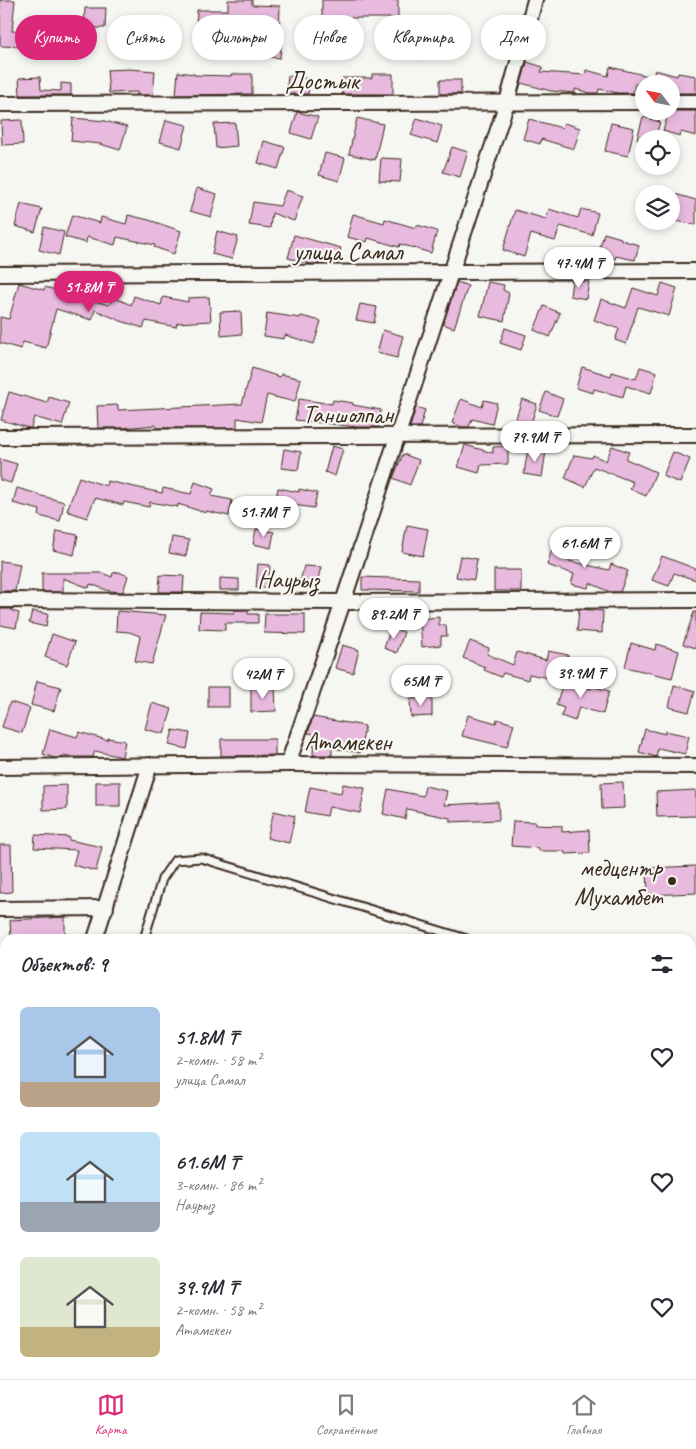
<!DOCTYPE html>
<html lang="ru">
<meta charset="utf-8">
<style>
body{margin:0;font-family:Caveat,sans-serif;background:#f2f2f3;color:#2b2b33;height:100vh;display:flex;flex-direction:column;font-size:19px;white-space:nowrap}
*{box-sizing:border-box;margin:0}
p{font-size:16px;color:#7c7c81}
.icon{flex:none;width:28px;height:28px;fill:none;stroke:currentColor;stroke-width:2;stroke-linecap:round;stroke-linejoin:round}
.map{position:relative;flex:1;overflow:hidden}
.panel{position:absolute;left:0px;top:934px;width:696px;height:446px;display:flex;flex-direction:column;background:#fff;border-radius:15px 15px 0 0;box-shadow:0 2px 8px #0003}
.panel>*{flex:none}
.hud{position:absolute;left:15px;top:15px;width:666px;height:45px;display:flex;gap:10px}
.needle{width:32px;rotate:302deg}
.tools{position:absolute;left:635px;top:75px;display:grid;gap:10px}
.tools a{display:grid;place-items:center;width:45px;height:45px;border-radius:50%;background:#fff;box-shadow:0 2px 8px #0003;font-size:25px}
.price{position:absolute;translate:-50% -42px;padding:0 11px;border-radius:18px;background:#fff;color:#222;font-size:16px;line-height:32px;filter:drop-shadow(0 1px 2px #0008)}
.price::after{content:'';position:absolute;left:50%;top:30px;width:15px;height:11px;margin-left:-8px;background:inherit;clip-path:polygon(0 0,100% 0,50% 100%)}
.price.on{background:#db2777;color:#fff}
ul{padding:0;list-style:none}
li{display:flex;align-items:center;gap:15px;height:125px;padding:0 20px}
li span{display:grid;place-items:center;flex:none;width:140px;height:100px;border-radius:8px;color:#555}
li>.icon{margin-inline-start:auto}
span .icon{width:60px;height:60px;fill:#fffc;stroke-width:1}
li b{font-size:21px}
h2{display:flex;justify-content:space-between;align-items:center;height:60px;padding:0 20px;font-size:21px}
.tag{padding:0 18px;border-radius:22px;background:#fff;box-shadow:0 2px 8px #0003;font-size:18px;line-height:45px}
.tag.on{background:#db2777;color:#fff}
.dock{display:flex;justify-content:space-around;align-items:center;height:70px;border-top:1px solid #e1e1e2;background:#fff;font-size:14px;color:#7c7c81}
.dock a{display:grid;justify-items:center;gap:2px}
.dock .on{color:#db2777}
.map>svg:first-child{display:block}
.building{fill:#e8bade;stroke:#3b2a1e}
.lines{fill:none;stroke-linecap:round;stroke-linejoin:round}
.service-casing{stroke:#3b2a1e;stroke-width:11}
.minor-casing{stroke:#3b2a1e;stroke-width:18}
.service{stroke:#f6f6f2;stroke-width:7}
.minor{stroke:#f6f6f2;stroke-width:14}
.poi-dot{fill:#3b2a1e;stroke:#f6f6f2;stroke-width:2}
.labels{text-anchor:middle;stroke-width:4.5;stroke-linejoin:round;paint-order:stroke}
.street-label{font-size:25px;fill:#3b2a1e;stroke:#f6f6f2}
.poi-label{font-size:25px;fill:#3b2a1e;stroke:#f6f6f2;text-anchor:end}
</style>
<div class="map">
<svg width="696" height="1379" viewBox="0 0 696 1379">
<rect width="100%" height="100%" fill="#f6f6f2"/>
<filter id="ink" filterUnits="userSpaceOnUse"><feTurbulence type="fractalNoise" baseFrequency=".02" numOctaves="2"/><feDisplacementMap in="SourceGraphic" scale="10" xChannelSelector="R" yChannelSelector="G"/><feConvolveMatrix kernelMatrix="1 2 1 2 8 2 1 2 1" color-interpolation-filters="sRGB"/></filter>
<g filter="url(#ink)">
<g class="building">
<path d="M0,0H15L12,31L26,32L25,47L0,46Z"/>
<path d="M228,0H252V5L280,6L279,37H282L280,58L257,56L258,25L218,24V30H196L197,10H228Z"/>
<path d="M322,0H398V18H337L336,30L342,31V51H318L319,30H322Z"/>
<path d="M85,8H106L105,28H84Z"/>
<path d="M403,37L423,39L421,59L401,56Z"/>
<path d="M527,62L543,67L541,72L585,75L586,70L608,76L610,67L653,77L655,70L677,76L678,73L696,76V93H671V84H635L633,93H618L599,89L598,93H590L575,89V93L551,91L521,83Z"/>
<path d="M129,69L155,71L153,95H137V92L109,93L107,70Z"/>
<path d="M178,72L194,74V75L231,76V74H252V94L176,95Z"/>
<path d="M372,74H393V94H342V78H372Z"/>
<path d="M288,76L310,79L308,94H286Z"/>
<path d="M40,77L41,90L61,91V83L71,84V95H20L19,78Z"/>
<rect x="440" y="80" width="21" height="14"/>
<path d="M669,111H696V136L681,132L680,136L663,131Z"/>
<path d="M297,112L318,117L311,139L291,133Z"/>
<path d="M643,117L660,122L655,139H637Z"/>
<path d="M73,118L105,121L127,127L120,150L100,144L71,141Z"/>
<path d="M357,118L383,124L375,160L349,154Z"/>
<path d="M417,118L442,126L437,143L411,135Z"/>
<path d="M529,119L562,128L564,123L580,128L574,149L541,139L540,144L523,139Z"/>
<path d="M22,120L23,144L2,145L1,121Z"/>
<path d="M166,120L187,125L181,148L160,142Z"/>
<path d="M235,123L237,146L216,148L214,124Z"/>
<path d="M611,123L634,128L628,156L605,151Z"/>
<path d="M264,141L285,147L278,169L258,163Z"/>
<path d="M452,147L468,152L460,177L443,172Z"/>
<path d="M325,153L345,158L339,181L319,175Z"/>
<path d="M381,158L402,159L400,182L379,181Z"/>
<path d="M197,188L217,194L211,217L190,211Z"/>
<path d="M286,190L303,196L294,221L272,213L270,228L249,225L253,202L280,206Z"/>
<path d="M671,193L696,200V225L671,220Z"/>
<path d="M21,204L42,209L35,232L15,226Z"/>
<path d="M549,209L578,218L581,209L598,213L592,235L560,226L555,241L531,234L524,257L503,250L515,210L546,219Z"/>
<path d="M353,214L384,223L385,219L416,228L417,225L437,231L431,253L400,244L399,247L368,238L367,242L347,237Z"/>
<path d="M72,215L100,223L101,217L126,224L128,215L149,220L181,231L174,254L154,247L155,245L117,237L115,245L87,237L86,243L65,237Z"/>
<path d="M44,227L64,232L59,255L39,250Z"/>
<path d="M217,231L238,237L232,259L212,254Z"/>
<path d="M604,233L621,238V240L639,245L635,260L616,256L615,259L598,254Z"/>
<path d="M294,235L341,248L337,264H311L288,258Z"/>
<path d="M572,280L589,282L586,299L570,296Z"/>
<path d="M457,282L468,286L454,328L443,324Z"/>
<path d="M488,282L504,285L503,290L509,293L504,321L480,316Z"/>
<path d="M19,283L44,290L45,287L109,305L113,297L131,305L134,296L161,305L163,297L188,302V298L209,297L211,321L177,323L176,327L146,321L143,328L121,321L95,310L92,320L56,309L46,348L23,342L21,349L0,343V317L9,319Z"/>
<path d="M662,283L677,288L669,316L638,307L626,344L615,340L619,329L594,320L601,299L626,308L633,288L658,296Z"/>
<path d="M360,304L377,307L374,323L356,320Z"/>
<path d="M544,306L560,313L550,337L534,330Z"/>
<path d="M241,311L242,334L221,336L220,312Z"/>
<path d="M267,313L300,318L301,316L321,321L314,344L285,335L284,339L264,336Z"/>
<path d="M505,328L526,335L521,350L500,343Z"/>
<path d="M383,330L403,336L397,358L377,353Z"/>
<path d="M582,367L611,376L612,372L636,379L640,367L657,372L651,393L626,386L623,397L594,389L593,393L576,388Z"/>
<path d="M252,368L280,377L281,374L301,379L295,402L267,395L261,422L237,418V428H156V425L122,428H98L97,406L118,405V410L242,404Z"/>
<path d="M9,392L47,403L49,397L69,403L62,425L34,417L31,428H29L1,420Z"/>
<path d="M546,392L563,399L557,416L539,410Z"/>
<path d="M299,399L332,404L333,400L353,403V405L381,410L378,427H357L295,420Z"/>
<path d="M461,399L482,407L484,400L497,403L492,424L472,419L469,427H462L452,423Z"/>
<path d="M522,399L537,404L530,427H522L514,424Z"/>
<path d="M416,407L425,410L420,427H410Z"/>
<path d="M465,445L493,453V447L508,446V464L481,465L479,473L458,467Z"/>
<path d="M332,446L343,449L335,476L325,472Z"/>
<path d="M612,446L629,452L626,459L656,472L646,496L630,489L633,482L594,467L585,487L565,478L574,455L592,458L593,455L606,461Z"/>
<path d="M528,448L546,451L542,477L524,474Z"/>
<path d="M284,449L301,452L298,470L281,468Z"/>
<path d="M673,452L690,459L680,483L663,476Z"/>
<path d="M403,454L419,460L410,485L393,478Z"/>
<path d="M0,459L17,464L11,483L0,480Z"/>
<path d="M79,477L106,486L107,481L162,493L163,488L191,494L195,482L214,489L211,496L232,500L229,516L206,511V513L178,504V507L150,502L149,507L124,502L123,505L95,498L87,518L67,511Z"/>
<path d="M17,488L38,494V495L64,502L60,521L39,516L40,510L13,503Z"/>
<path d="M278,488L299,492V489L317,493L314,508L293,505V507L275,504Z"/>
<path d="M407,525L428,529L423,556L402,552Z"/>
<path d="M256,529L274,532L271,548L253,544Z"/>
<path d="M57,531L78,535L74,555L53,550Z"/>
<path d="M556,536L575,543L569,561L609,570L611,564L628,571L620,592H610L590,583L588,588L571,584L574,574L547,565Z"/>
<path d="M172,537L189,540L186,556L169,553Z"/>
<path d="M460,556L477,559L474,580L456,577Z"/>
<path d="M662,556L696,569V580L674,573L669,586L652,580Z"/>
<path d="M0,561L20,564L15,591H0Z"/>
<path d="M258,564L270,565L269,588H256Z"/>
<path d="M304,566L321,567L315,591L299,586Z"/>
<rect x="494" y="570" width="27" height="21"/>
<path d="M119,572L128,576L123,592L110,591L90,584L89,588L63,578V592H42V573H102L112,577L113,573Z"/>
<path d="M160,575L184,576L183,592H159Z"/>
<path d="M362,577L419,579V591L362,590Z"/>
<path d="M220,578L239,579V590H220Z"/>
<path d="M0,609H12V611L19,613L16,628L0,625Z"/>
<path d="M579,609L603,611L602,633L577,631Z"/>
<path d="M233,610H248V614H258V623H225V630L199,629L200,612L234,613Z"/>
<path d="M32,611L48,614L46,627L29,623Z"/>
<path d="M117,611L166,615L152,664L135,661L140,636L129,632L116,631Z"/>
<path d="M694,612H696V648L683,644Z"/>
<path d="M265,614H305V634L264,633Z"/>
<path d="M439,617V625H446L447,636H441V645L422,647L420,619Z"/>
<path d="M391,628L404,632L397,653L384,648Z"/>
<path d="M52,634L75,642L67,665L45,657Z"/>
<path d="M470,641L489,648L487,654L513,665L517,652L546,660L548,651L568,655L563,681L529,674L528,680L503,673L501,677L484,670L485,667L463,658Z"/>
<path d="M631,643L655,650L656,644L679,651L672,678L625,667Z"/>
<path d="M342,645L359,650L353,673L335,668Z"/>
<path d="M564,680L591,689L592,686L609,691L603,714L579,707L575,721L561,716L564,708L556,705Z"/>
<path d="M37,681L61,687L54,711L31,705Z"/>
<path d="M674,685L695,691L689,712L669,707Z"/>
<rect x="208" y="687" width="21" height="20"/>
<path d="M275,687L276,711L251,712V688Z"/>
<path d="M432,698V716L411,717L410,699Z"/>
<path d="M10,702L30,708L22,733L2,727Z"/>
<path d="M152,703L172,709L164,734L145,729Z"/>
<path d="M468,715L496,723L497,719L514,724L507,747L462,736Z"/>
<path d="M313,717L365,726L360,753L332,748V755H313L314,734L308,733Z"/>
<path d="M50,729L77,737L79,732L107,740L108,738L125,741L122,757L95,751L93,757H73L64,755L63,758H54L43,754Z"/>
<path d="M645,729L665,734V731L689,736L685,754L658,748L656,757L639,752Z"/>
<path d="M173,730L190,733L187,749L169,745Z"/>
<path d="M221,739H275V755L221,756Z"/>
<rect x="96" y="782" width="24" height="24"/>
<path d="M623,782L624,808L602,809L601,783Z"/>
<path d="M343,784L365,788L360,813L329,807L327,816L305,812L310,787L341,793Z"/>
<path d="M67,785V809L43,810V786Z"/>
<path d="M425,786L447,791L444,805L498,802L499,820L450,822V818L407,809L405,819L383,814L388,789L423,796Z"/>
<path d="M696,790V816L657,817L656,792Z"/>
<path d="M274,811L295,816L289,843L267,838Z"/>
<path d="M513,821L535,822V825L562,826V832L589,830L590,853L565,854L564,851H539V848L511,846Z"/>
<path d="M35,835L69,837V840L102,847L96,871L73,865L77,850L34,848Z"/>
<path d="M0,845H11L12,892L0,893Z"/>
<path d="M696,866V893L648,895L647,868Z"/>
<path d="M65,917V939H11L10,920Z"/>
</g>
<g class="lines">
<g class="service-casing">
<g id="service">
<path d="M144,939L162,879L175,860L201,858L467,939"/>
<path d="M291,1375L304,1379"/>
<path d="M9,1379L10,1375"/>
<path d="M533,1379L534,1375"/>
</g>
</g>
<g class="minor-casing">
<g id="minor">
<path d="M671,102H696"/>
<path d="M0,104L644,102"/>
<path d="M0,274L696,271"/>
<path d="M0,437L696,435"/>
<path d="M0,600L343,602L696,600"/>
<path d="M288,764L343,602L507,102L535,0"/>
<path d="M0,767L288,764L696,766"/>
<path d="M0,909L106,908"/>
<path d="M95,939L150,765"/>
<path d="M0,1044H5"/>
<path d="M0,1232L5,1216"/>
</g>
</g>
<use href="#service" class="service"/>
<use href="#minor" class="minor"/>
</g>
</g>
<circle class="poi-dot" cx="672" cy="881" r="5"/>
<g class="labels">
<g class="street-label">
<text x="322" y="89">Достык</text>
<text x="348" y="260">улица Самал</text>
<text x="348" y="423">Таншолпан</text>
<text x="288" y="588">Наурыз</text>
<text x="348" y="750">Атамекен</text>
</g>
<g class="poi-label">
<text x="662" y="876">медцентр<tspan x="662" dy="29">Мухамбет</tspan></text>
</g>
</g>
</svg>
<div class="tools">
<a><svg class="needle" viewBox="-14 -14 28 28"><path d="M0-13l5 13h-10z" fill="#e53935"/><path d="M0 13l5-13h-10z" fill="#7c7c81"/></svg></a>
<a><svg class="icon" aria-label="locate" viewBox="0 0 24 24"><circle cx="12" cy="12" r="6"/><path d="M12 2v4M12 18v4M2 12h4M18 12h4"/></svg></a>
<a><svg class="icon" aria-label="layers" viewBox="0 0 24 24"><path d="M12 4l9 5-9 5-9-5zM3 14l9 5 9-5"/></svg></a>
</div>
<b class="price" style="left:579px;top:289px">47.4M ₸</b>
<b class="price on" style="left:89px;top:313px">51.8M ₸</b>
<b class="price" style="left:535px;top:463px">79.9M ₸</b>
<b class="price" style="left:264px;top:538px">51.7M ₸</b>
<b class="price" style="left:585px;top:569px">61.6M ₸</b>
<b class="price" style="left:394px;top:640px">89.2M ₸</b>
<b class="price" style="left:581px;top:699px">39.9M ₸</b>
<b class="price" style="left:263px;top:700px">42M ₸</b>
<b class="price" style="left:421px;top:707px">65M ₸</b>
<div class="hud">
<a class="tag on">Купить</a>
<a class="tag">Снять</a>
<a class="tag">Фильтры</a>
<a class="tag">Новое</a>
<a class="tag">Квартира</a>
<a class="tag">Дом</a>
</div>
<section class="panel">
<h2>Объектов: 9<svg class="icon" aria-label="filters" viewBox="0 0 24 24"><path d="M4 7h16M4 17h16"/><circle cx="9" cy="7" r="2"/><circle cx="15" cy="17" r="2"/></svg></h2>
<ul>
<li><span style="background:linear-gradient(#a9c7e8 75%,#b9a48a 0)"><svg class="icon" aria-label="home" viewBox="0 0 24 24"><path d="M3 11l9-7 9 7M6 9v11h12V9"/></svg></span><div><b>51.8M ₸</b><p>2-комн. · 58 m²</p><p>улица Самал</p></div><svg class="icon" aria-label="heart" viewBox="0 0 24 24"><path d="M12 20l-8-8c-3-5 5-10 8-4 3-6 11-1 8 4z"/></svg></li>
<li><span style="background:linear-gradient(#bfe0f5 70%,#9aa5b1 0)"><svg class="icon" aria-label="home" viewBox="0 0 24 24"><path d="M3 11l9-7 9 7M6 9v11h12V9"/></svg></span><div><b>61.6M ₸</b><p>3-комн. · 86 m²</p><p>Наурыз</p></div><svg class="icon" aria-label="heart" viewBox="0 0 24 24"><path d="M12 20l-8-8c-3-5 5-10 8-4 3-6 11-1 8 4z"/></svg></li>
<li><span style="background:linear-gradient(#dfe7d0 70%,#c2b280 0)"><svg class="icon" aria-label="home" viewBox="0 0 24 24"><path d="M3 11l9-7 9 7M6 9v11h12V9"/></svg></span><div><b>39.9M ₸</b><p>2-комн. · 58 m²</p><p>Атамекен</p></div><svg class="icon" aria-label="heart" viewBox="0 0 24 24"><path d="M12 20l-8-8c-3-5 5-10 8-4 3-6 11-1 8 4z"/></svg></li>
</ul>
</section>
</div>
<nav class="dock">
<a class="on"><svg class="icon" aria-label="map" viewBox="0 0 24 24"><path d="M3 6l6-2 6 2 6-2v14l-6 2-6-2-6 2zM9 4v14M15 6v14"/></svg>Карта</a>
<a><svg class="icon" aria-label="saved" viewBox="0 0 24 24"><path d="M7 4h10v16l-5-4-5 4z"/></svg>Сохранённые</a>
<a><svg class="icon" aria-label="home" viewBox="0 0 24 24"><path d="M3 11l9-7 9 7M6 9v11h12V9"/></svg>Главная</a>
</nav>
